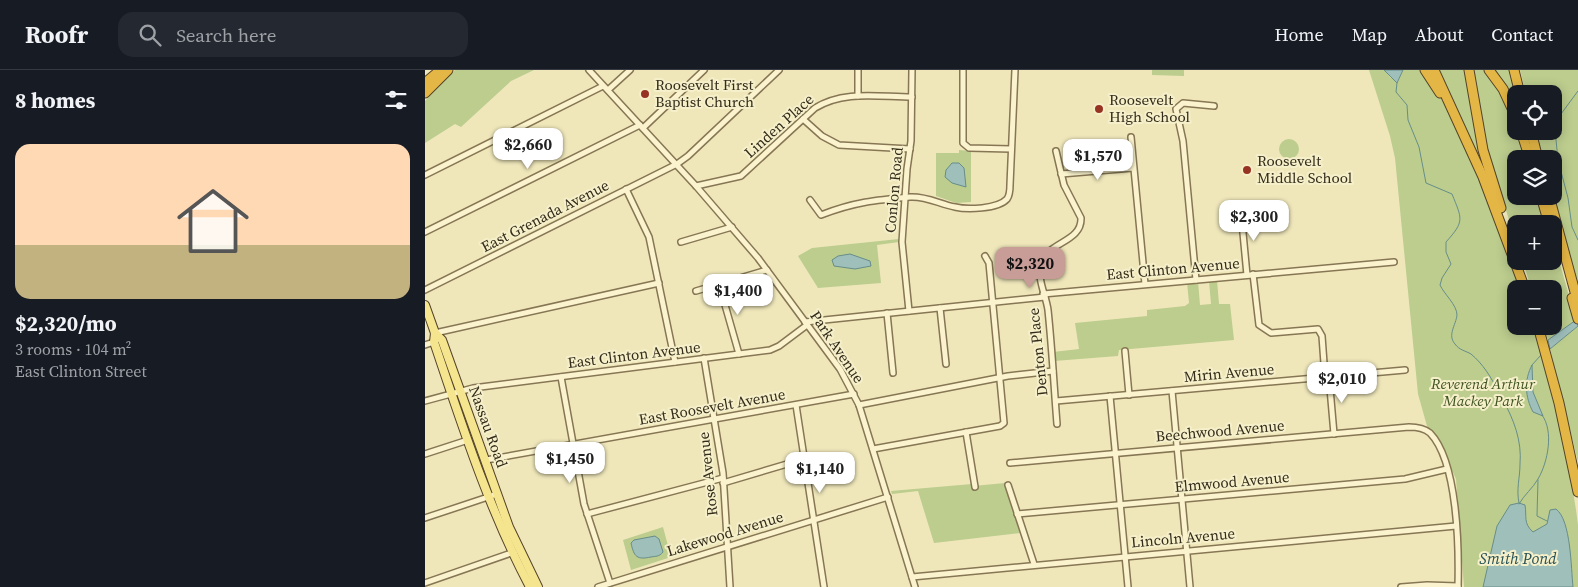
<!DOCTYPE html>
<meta charset="utf-8">
<style>
body{margin:0;font-family:"Source Serif 4",serif;background:#242831;color:#f1f3f6;height:100vh;display:flex;flex-direction:column;font-size:19px;white-space:nowrap}
*{box-sizing:border-box;margin:0}
p{font-size:16px;color:#9ea1a6}
.icon{flex:none;width:28px;height:28px;fill:none;stroke:currentColor;stroke-width:2;stroke-linecap:round;stroke-linejoin:round}
.map{position:relative;flex:1;overflow:hidden}
.details{display:flex;flex-direction:column;background:#171b24;width:425px}
.details>*{flex:none}
.buttons{position:absolute;left:1082px;top:15px;display:grid;gap:10px}
.buttons a{display:grid;place-items:center;width:55px;height:55px;border-radius:10px;background:#171b24;box-shadow:0 2px 12px #0003;font-size:25px}
.price{position:absolute;translate:-50% -42px;padding:0 11px;border-radius:10px;background:#fff;color:#222;font-size:16px;line-height:32px;filter:drop-shadow(0 1px 2px #0008)}
.price::after{content:'';position:absolute;left:50%;top:30px;width:15px;height:11px;margin-left:-8px;background:inherit;clip-path:polygon(0 0,100% 0,50% 100%)}
.price.selected{background:#c89d97;color:#111}
ul{padding:0;list-style:none}
li{display:grid;align-content:center;gap:10px;height:265px;padding:0 15px}
li span{display:grid;place-items:center;height:155px;border-radius:15px;color:#555}
li>.icon{margin-inline-start:auto}
span .icon{width:90px;height:90px;fill:#fffc;stroke-width:1}
li b{font-size:21px}
h2{display:flex;justify-content:space-between;align-items:center;height:60px;padding:0 15px;font-size:21px}
header{display:flex;align-items:center;gap:30px;box-sizing:border-box;height:70px;padding:0 25px;background:#171b24;border-bottom:1px solid #363941}
header strong{font-size:24px}
nav{display:flex;gap:28px;margin-inline-start:auto;font-size:18px}
.search{width:350px;height:45px;background:#242831;display:flex;align-items:center;gap:12px;box-sizing:border-box;padding:0 18px;border-radius:15px;color:#9ea1a6;font-size:19px}
main{display:flex;flex:1;min-height:0}
.map>svg:first-child{display:block}
.green{fill:#bccd8e}
.water{fill:#9fbfbb;stroke:#678d89}
.lines{fill:none;stroke-linecap:round;stroke-linejoin:round}
.stream{stroke:#678d89;stroke-width:1}
.minor-casing{stroke:#867654;stroke-width:8}
.primary-casing{stroke:#534329;stroke-width:10}
.motorway-casing{stroke:#534329;stroke-width:11}
.minor{stroke:#faf3cd;stroke-width:5}
.primary{stroke:#f6e58f;stroke-width:8}
.motorway{stroke:#e4b645;stroke-width:9}
.poi-dot{fill:#973322;stroke:#f6f0ca;stroke-width:2}
.labels{text-anchor:middle;stroke-width:4;stroke-linejoin:round;paint-order:stroke}
.poi-label{font-size:15px;fill:#342b1a;stroke:#f6f0ca;text-anchor:start}
.street-label{font-size:15px;fill:#342b1a;stroke:#f6f0ca}
.park-label{font-size:15px;font-style:italic;fill:#3e5220;stroke:#f6f0ca}
.water-label{font-size:16px;font-style:italic;fill:#285155;stroke:#f6f0ca}
</style>
<header>
<strong>Roofr</strong>
<div class="search"><svg class="icon" aria-label="search" viewBox="0 0 24 24"><circle cx="10" cy="10" r="6"/><path d="M15 15l6 6"/></svg>Search here</div>
<nav><a>Home</a><a>Map</a><a>About</a><a>Contact</a></nav>
</header>
<main>
<section class="details">
<h2>8 homes<svg class="icon" aria-label="filters" viewBox="0 0 24 24"><path d="M4 7h16M4 17h16"/><circle cx="9" cy="7" r="2"/><circle cx="15" cy="17" r="2"/></svg></h2>
<ul>
<li><span style="background:linear-gradient(#ffd9b3 65%,#c2b280 0)"><svg class="icon" aria-label="home" viewBox="0 0 24 24"><path d="M3 11l9-7 9 7M6 9v11h12V9"/></svg></span><div><b>$2,320/mo</b><p>3 rooms · 104 m²</p><p>East Clinton Street</p></div></li>
</ul>
</section>
<div class="map">
<svg width="1153" height="517" viewBox="0 0 1153 517">
<rect width="100%" height="100%" fill="#efe7ba"/>
<g class="green">
<path d="M30,0H109L86,11L36,57L30,54L0,73V31Z"/>
<path d="M727,0H759V6L727,5Z"/>
<path d="M944,0H959L966,8L974,9L978,0H997C1045,64 1068,144 1095,219H1091V256H1108C1126,322 1145,388 1153,455C1153,475 1153,497 1153,517H1039L1031,409L1011,366L1002,356L993,324L970,88L965,66Z"/>
<path d="M1011,0H1039L1055,81L1071,128Z"/>
<path d="M1047,0H1061C1074,17 1091,39 1091,61H1094L1103,89H1091V126H1114L1123,154H1091V172L1057,64Z"/>
<path d="M1068,0H1086L1091,24V39Z"/>
<path d="M1095,0H1153V216L1128,126L1129,89H1118L1111,61H1129V24H1101Z"/>
<circle cx="864" cy="79" r="10"/>
<path d="M534,80L546,81V132L531,133L511,126V83H534Z"/>
<path d="M474,169V172L452,175L456,213L393,218L373,186L387,178Z"/>
<path d="M1129,173L1151,250L1123,270L1118,256H1129V219H1106L1098,191H1129Z"/>
<path d="M792,210L794,234H805L809,270L694,280L693,286L629,291L628,282L654,279L650,253L722,246V240L760,236L764,233L762,212L773,211L775,235L786,234L784,211Z"/>
<path d="M1153,256V392L1125,279Z"/>
<path d="M580,413L596,463L509,473L493,421L467,424L466,421L547,414L548,416Z"/>
<path d="M238,457L246,487L206,500L198,470Z"/>
</g>
<g class="water">
<path d="M959,0H978L972,13Z"/>
<path d="M527,93H534L539,98L541,117L527,113L520,107L521,100Z"/>
<path d="M425,184L445,191L446,196L430,199L409,196L407,190L413,186Z"/>
<path d="M1151,250L1153,256L1125,279L1123,270Z"/>
<path d="M1107,295L1108,322L1118,346L1108,342C1100,327 1099,310 1107,295Z"/>
<path d="M1094,433L1100,435C1102,447 1098,453 1108,462L1122,454L1125,440L1131,439C1146,450 1146,498 1148,517H1058L1072,456L1085,435Z"/>
<path d="M230,466L234,469L238,482C234,487 231,486 226,487C212,490 209,487 206,473L209,470Z"/>
</g>
<g class="lines">
<g class="stream">
<path d="M972,13L971,22L982,35L983,50L994,77L1001,113L1027,124C1037,149 1040,151 1021,172V182L1026,194L1017,208L1015,215C1019,224 1032,235 1032,245C1031,255 1022,265 1030,274C1034,280 1041,281 1046,284C1058,294 1066,307 1073,321"/>
<path d="M1153,21L1133,48L1130,60L1133,90L1143,128L1147,157L1153,170"/>
<path d="M1107,295L1116,285"/>
<path d="M1078,330C1089,350 1097,371 1095,394C1095,408 1091,419 1094,433"/>
<path d="M1113,410L1112,446L1122,451"/>
<path d="M1094,434C1099,425 1108,418 1113,409C1123,392 1129,361 1117,345"/>
</g>
<g class="minor-casing">
<g id="minor">
<path d="M164,0L271,116L333,188L415,299L434,335L490,517"/>
<path d="M433,0V26"/>
<path d="M538,0V73L544,78L586,79"/>
<path d="M183,20L205,0"/>
<path d="M378,49L397,66L414,75L485,79"/>
<path d="M218,58L279,0"/>
<path d="M706,67L720,214"/>
<path d="M631,81L639,115L656,148C657,173 620,172 616,195C612,210 621,225 623,240C627,278 629,316 632,354"/>
<path d="M636,104L708,98"/>
<path d="M0,105L178,16"/>
<path d="M271,116L316,106L390,38C419,20 453,27 487,27"/>
<path d="M201,119L224,167L250,292"/>
<path d="M385,130L396,145C429,132 451,130 485,127C502,126 514,134 530,137C542,140 573,139 582,129C585,125 585,120 585,115L590,0"/>
<path d="M816,142L822,205"/>
<path d="M0,162L215,55"/>
<path d="M256,172L307,157"/>
<path d="M828,204L834,255L846,263L893,259L897,266L900,307"/>
<path d="M771,210L758,71L751,39L758,33L789,36"/>
<path d="M294,214L314,284"/>
<path d="M0,220L252,94L263,86L354,0"/>
<path d="M271,221L342,200"/>
<path d="M618,224L969,192"/>
<path d="M515,238L521,294"/>
<path d="M484,241L477,172L482,99L486,71L487,0"/>
<path d="M462,243L468,303"/>
<path d="M380,252L620,227"/>
<path d="M10,263L234,213"/>
<path d="M0,275L9,272"/>
<path d="M700,281L704,325"/>
<path d="M279,288L298,403L305,517"/>
<path d="M136,307L159,434L185,513"/>
<path d="M904,307L909,364"/>
<path d="M747,321L765,517"/>
<path d="M685,326L703,517"/>
<path d="M0,331L48,318L345,280L354,276L382,255"/>
<path d="M631,331L980,300"/>
<path d="M371,335L399,517"/>
<path d="M434,335L583,306L628,301"/>
<path d="M541,362L550,417"/>
<path d="M448,379L575,356L579,353L564,193L560,186"/>
<path d="M0,384L43,370"/>
<path d="M61,390L429,324"/>
<path d="M585,393L984,357C992,357 999,358 1005,363C1033,392 1034,479 1033,517"/>
<path d="M298,413L379,389"/>
<path d="M583,415L609,494"/>
<path d="M162,444L298,408"/>
<path d="M592,444L980,409L1022,399"/>
<path d="M0,448L72,424"/>
<path d="M487,507L1031,456"/>
<path d="M0,513L89,482"/>
<path d="M173,517L463,427"/>
<path d="M976,517L1002,515L1033,516"/>
</g>
</g>
<g class="primary-casing">
<g id="primary">
<path d="M0,235L10,263L9,272C37,355 64,440 105,517"/>
<path d="M10,263L17,270L84,457L113,517"/>
</g>
</g>
<g class="motorway-casing">
<g id="motorway">
<path d="M1000,0L1015,23"/>
<path d="M1009,0L1058,107L1100,219"/>
<path d="M1044,0L1058,80L1076,138"/>
<path d="M1064,0L1078,19L1091,47"/>
<path d="M1089,0L1095,24"/>
<path d="M0,13L13,2"/>
<path d="M0,23L23,0"/>
<path d="M1096,61L1105,89"/>
<path d="M1106,61L1113,89"/>
<path d="M1116,126L1124,154"/>
<path d="M1124,126L1153,233"/>
<path d="M1129,168L1134,187"/>
<path d="M1147,228L1153,249"/>
<path d="M1113,256L1134,333L1153,422"/>
</g>
</g>
<use href="#minor" class="minor"/>
<use href="#primary" class="primary"/>
<use href="#motorway" class="motorway"/>
</g>
<g class="poi-dot">
<circle cx="220" cy="24" r="5"/>
<circle cx="674" cy="39" r="5"/>
<circle cx="822" cy="100" r="5"/>
</g>
<g class="labels">
<g class="poi-label">
<text x="230" y="20">Roosevelt First<tspan x="230" dy="17">Baptist Church</tspan></text>
<text x="684" y="35">Roosevelt<tspan x="684" dy="17">High School</tspan></text>
<text x="832" y="96">Roosevelt<tspan x="832" dy="17">Middle School</tspan></text>
</g>
<g class="street-label">
<text transform="translate(354 56) rotate(-42)" y="5">Linden Place</text>
<text transform="translate(469 120) rotate(-85)" y="5">Conlon Road</text>
<text transform="translate(120 146) rotate(-27)" y="5">East Grenada Avenue</text>
<text transform="translate(748 199) rotate(-5)" y="5">East Clinton Avenue</text>
<text transform="translate(412 277) rotate(56)" y="5">Park Avenue</text>
<text transform="translate(613 282) rotate(-96)" y="5">Denton Place</text>
<text transform="translate(209 285) rotate(-7)" y="5">East Clinton Avenue</text>
<text transform="translate(804 303) rotate(-5)" y="5">Mirin Avenue</text>
<text transform="translate(287 337) rotate(-10)" y="5">East Roosevelt Avenue</text>
<text transform="translate(63 357) rotate(70)" y="5">Nassau Road</text>
<text transform="translate(795 361) rotate(-5)" y="5">Beechwood Avenue</text>
<text transform="translate(283 404) rotate(-96)" y="5">Rose Avenue</text>
<text transform="translate(807 412) rotate(-5)" y="5">Elmwood Avenue</text>
<text transform="translate(300 464) rotate(-17)" y="5">Lakewood Avenue</text>
<text transform="translate(758 468) rotate(-5)" y="5">Lincoln Avenue</text>
</g>
<g class="park-label">
<text x="1058" y="319">Reverend Arthur<tspan x="1058" dy="17">Mackey Park</tspan></text>
</g>
<g class="water-label">
<text x="1093" y="494">Smith Pond</text>
</g>
</g>
</svg>
<div class="buttons">
<a><svg class="icon" aria-label="locate" viewBox="0 0 24 24"><circle cx="12" cy="12" r="6"/><path d="M12 2v4M12 18v4M2 12h4M18 12h4"/></svg></a>
<a><svg class="icon" aria-label="layers" viewBox="0 0 24 24"><path d="M12 4l9 5-9 5-9-5zM3 14l9 5 9-5"/></svg></a>
<a>+</a>
<a>−</a>
</div>
<b class="price" style="left:103px;top:100px">$2,660</b>
<b class="price" style="left:673px;top:111px">$1,570</b>
<b class="price" style="left:829px;top:172px">$2,300</b>
<b class="price selected" style="left:605px;top:219px">$2,320</b>
<b class="price" style="left:313px;top:246px">$1,400</b>
<b class="price" style="left:917px;top:334px">$2,010</b>
<b class="price" style="left:145px;top:414px">$1,450</b>
<b class="price" style="left:395px;top:424px">$1,140</b>
</div>
</main>
